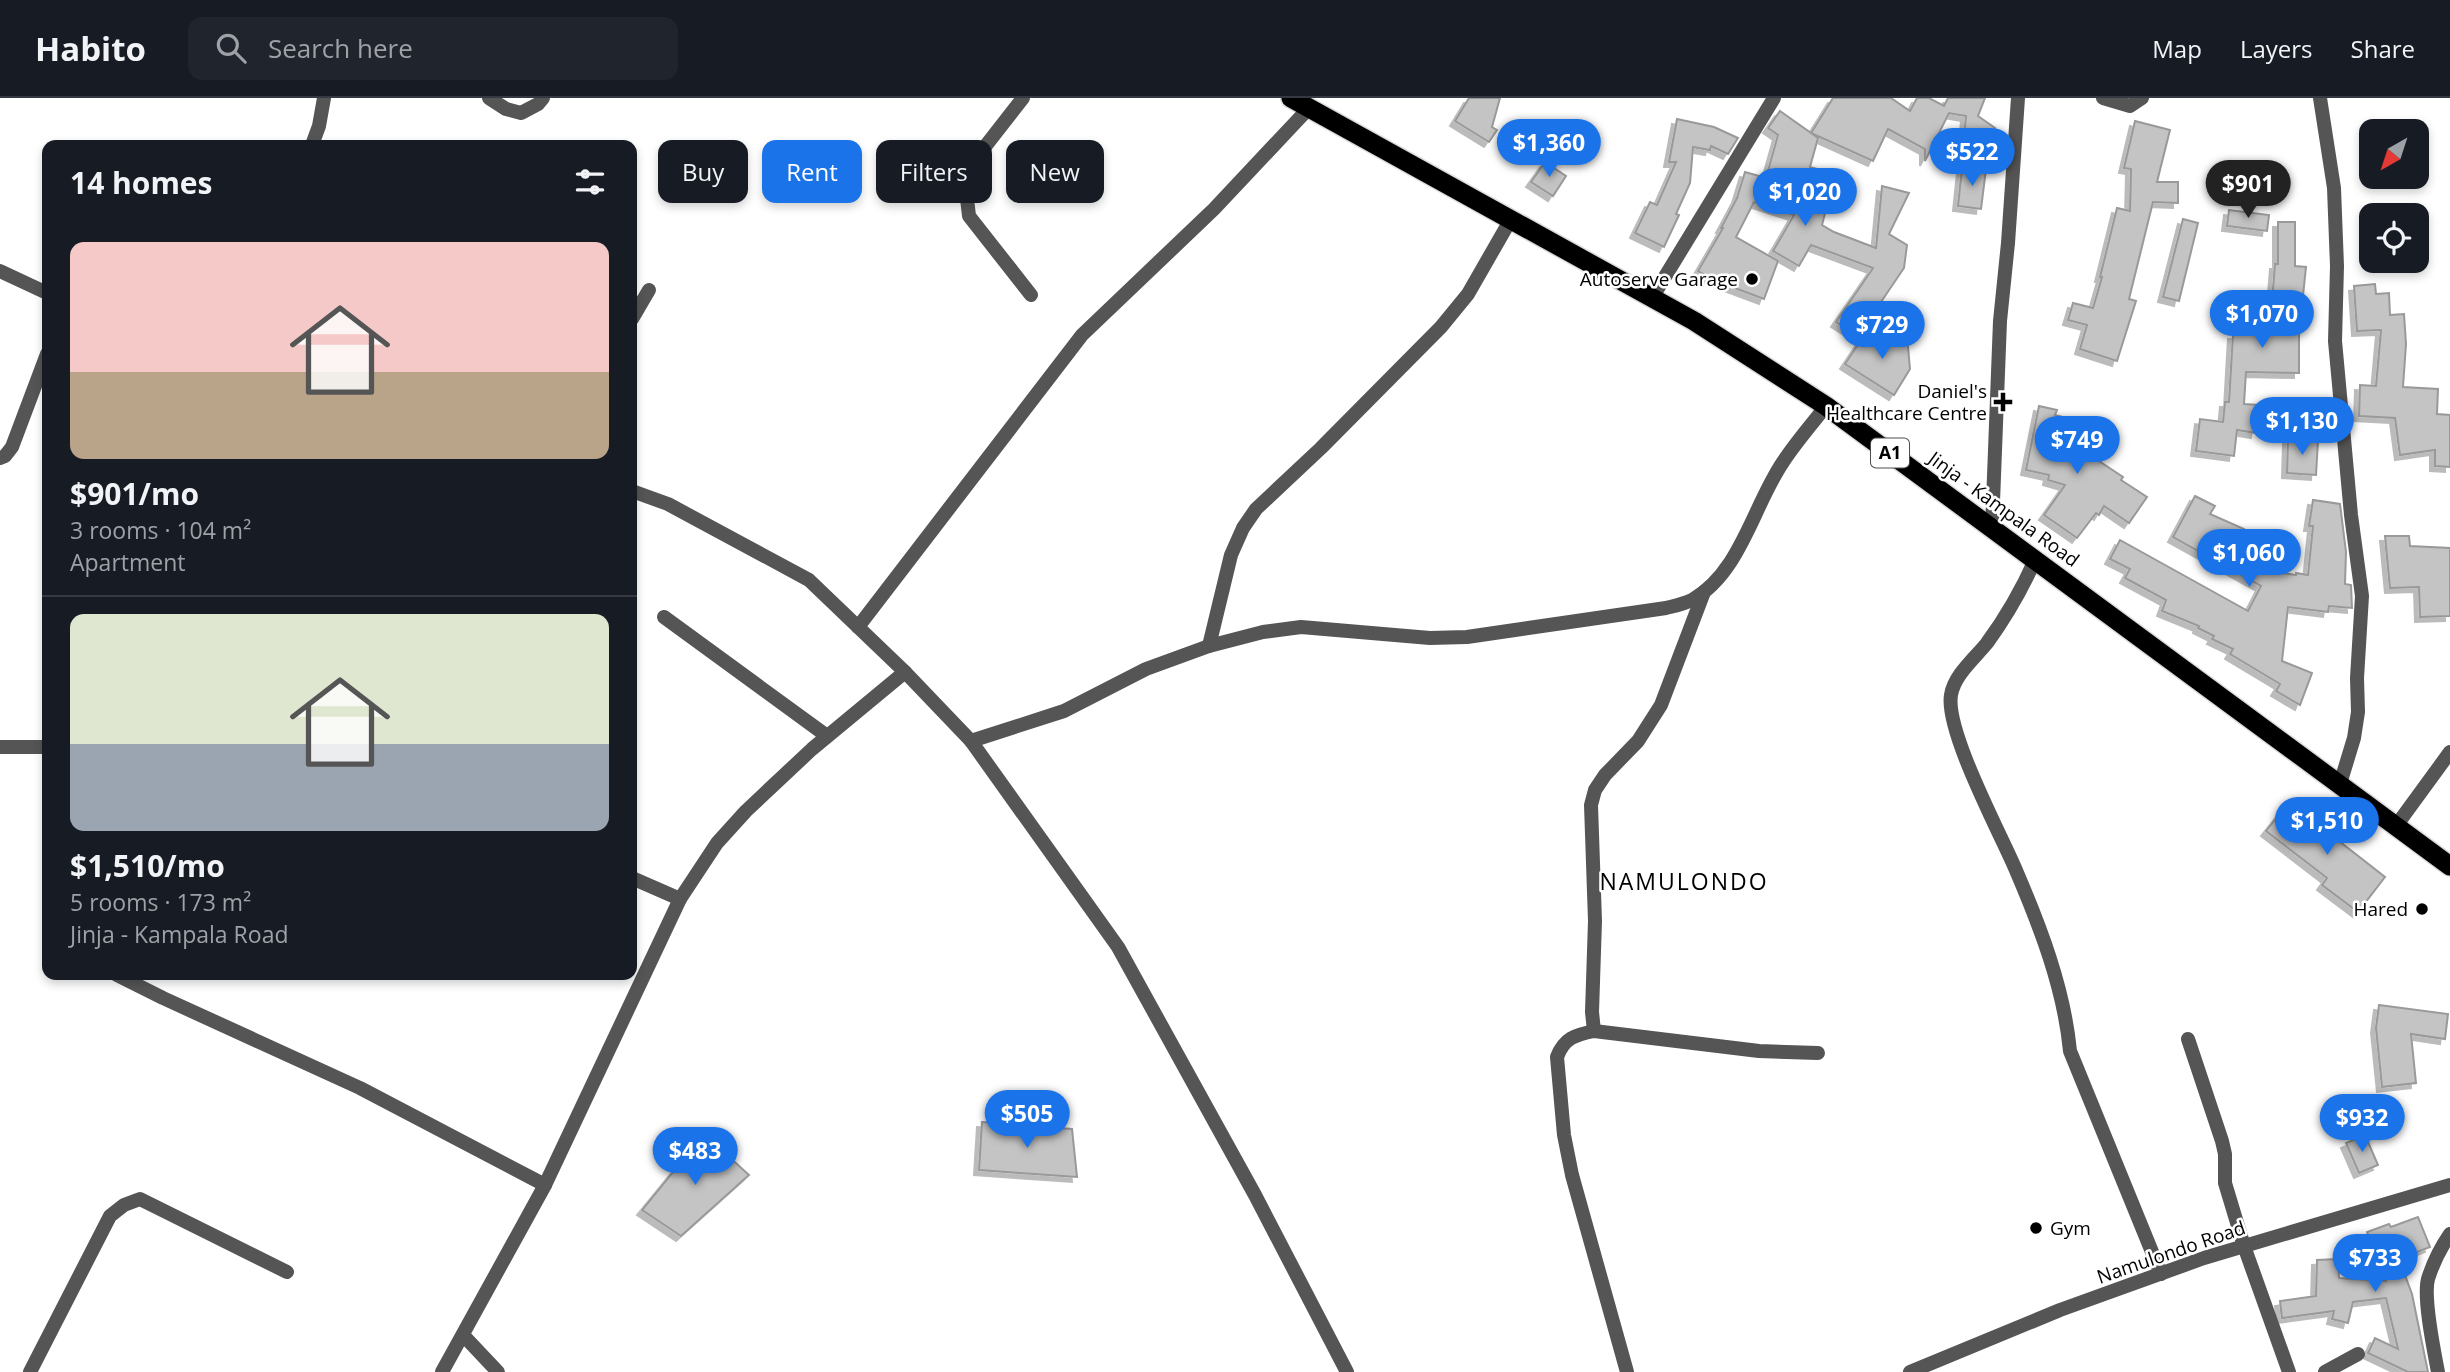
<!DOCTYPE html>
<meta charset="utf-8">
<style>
body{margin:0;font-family:"Open Sans",sans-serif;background:#20242c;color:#f1f3f6;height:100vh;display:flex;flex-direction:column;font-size:26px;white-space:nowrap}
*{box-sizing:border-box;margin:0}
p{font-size:23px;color:#9ea1a6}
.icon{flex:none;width:38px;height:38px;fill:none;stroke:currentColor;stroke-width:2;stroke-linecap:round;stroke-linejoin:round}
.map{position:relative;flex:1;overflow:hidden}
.drawer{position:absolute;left:42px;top:42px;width:595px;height:840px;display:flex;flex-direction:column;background:#171b24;border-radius:14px;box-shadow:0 4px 10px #0003}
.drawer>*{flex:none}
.hud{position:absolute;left:658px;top:42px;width:665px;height:63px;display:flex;gap:14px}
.needle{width:46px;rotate:219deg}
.fabs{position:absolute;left:2359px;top:21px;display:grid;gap:14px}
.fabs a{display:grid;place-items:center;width:70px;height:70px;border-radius:14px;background:#171b24;box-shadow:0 4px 10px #0003;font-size:35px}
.price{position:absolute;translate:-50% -60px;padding:0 16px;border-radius:24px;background:#1a73e8;color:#fff;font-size:23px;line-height:46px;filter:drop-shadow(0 2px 4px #0008)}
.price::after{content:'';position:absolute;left:50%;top:42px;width:21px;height:16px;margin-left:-10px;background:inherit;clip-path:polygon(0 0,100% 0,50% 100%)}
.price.active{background:#222;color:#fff}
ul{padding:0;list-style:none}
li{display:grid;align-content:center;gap:14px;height:371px;padding:0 28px}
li+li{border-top:2px solid #363941}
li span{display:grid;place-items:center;height:217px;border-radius:14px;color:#555}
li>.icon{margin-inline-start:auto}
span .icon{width:126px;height:126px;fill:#fffc;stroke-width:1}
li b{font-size:30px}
h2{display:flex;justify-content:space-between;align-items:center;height:84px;padding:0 28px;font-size:30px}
.tag{padding:0 24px;border-radius:14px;background:#171b24;box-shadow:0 4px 10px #0003;font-size:24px;line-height:63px}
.tag.active{background:#1a73e8;color:#fff}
header{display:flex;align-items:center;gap:42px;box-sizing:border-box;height:98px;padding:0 35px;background:#171b24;border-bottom:2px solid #363941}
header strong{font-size:33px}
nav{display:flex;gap:38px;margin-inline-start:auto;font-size:24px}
.search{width:490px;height:63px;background:#20242c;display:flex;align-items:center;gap:18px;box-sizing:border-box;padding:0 24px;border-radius:14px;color:#9ea1a6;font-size:26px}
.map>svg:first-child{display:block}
.building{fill:#c4c4c4;stroke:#999;stroke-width:2;filter:url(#shadow)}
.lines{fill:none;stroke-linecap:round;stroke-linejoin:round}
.trunk-casing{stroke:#dbdbdb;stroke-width:22}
.minor{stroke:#555;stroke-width:14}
.trunk{stroke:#000;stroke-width:19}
.poi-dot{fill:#000;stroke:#fff;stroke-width:2.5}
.labels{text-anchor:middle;stroke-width:5;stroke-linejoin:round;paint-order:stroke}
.shield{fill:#fff;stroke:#4c4c4c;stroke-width:2}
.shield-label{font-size:18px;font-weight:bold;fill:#000}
.poi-label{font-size:19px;fill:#000;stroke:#fff;text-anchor:end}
.street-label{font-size:19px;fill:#000;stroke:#fff}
.quarter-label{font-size:23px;letter-spacing:2px;fill:#000;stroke:#fff}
</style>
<header>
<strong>Habito</strong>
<div class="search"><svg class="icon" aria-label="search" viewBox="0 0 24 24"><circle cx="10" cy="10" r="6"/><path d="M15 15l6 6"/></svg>Search here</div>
<nav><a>Map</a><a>Layers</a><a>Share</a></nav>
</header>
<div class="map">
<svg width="2450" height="1274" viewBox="0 0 2450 1274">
<defs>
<filter id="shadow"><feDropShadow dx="-5" dy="5" stdDeviation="0" flood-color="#0004"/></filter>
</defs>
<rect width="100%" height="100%" fill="#fff"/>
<g class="building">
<path d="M1469,0H1500L1492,29L1497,32L1489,44L1455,23Z"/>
<path d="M1833,0H1891L1910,13L1917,0H1929L1944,8L1948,0H1985L1978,18L1995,30L1980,51L1964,39L1966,18L1949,15L1925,63V51L1888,31L1873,63L1811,35Z"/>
<path d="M1780,13L1818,40L1810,69L1835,76L1822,127L1834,134L1876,150L1882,88L1909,95L1889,136L1907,147L1904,170L1858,238L1836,224L1873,170L1811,147L1799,168L1773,153L1794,117L1754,104L1736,139L1778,163L1764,201L1716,183L1698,173L1723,130H1721L1737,100L1745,74L1766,80L1778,37L1768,30Z"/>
<path d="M1677,21L1714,29L1738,40L1728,56L1711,48L1710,52L1693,49L1690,85L1676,116L1679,117L1664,149L1635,135L1650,104L1657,107L1676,64H1669Z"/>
<path d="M2135,23L2170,32L2157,84H2178V105L2153,104L2129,201L2136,203L2117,263L2080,251L2087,227L2068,222L2073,205L2093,210L2102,179H2100L2117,110L2130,113L2131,71L2124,70Z"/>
<path d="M1545,64L1566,78L1553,98L1531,84Z"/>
<path d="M1962,70L1986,71L1981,111L1958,108Z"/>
<path d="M2229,112L2269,117L2267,133L2227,128Z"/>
<path d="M2183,121L2198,125L2179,203L2163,199Z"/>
<path d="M2278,124H2295V168L2306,169L2299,236V275L2246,274L2244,306L2259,307L2256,335L2237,332L2234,358L2196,353L2200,321L2223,324L2225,304H2229L2233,236L2257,237L2260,214L2271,216L2275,166H2278Z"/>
<path d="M2375,186L2376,196L2389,195L2390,217L2404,216L2406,246L2403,289L2438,291L2437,316L2450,317V369L2435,368V352L2400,357L2395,320L2359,318L2360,287L2376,288L2381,232L2357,233L2354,188Z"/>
<path d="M1907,238L1910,271L1894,297L1845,266L1861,242Z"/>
<path d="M2039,308L2057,312L2055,317L2082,324L2075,347L2123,379L2121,382L2147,399L2129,425L2104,408L2099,417L2096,415L2077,440L2044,417L2065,387L2048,382L2049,377L2026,372Z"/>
<path d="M2288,341L2318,343L2316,377L2287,375Z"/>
<path d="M2195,398L2215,408L2210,416L2244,431L2234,454L2261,465L2258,471L2296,477V475L2308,477L2313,428H2309L2313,402L2340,406L2346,454L2345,486L2351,487L2352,510L2329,508L2328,514L2288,509L2282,563L2312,575L2300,607L2276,593L2280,586L2230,556L2233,551L2212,541L2214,538L2198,530L2199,528L2162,513L2166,502L2125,480L2130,471L2110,461L2120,442L2248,513L2261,488L2173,439Z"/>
<path d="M2385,438H2409L2410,448L2450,450V518L2420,519L2419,489L2390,490Z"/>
<path d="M2289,704L2385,779L2358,814L2322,787L2327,780L2266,733Z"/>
<path d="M2379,907L2448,916L2445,941L2411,936L2416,985L2382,989L2376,930Z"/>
<path d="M982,1024L1072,1031L1077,1079L979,1072Z"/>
<path d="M704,1036L749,1077L681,1138L642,1112Z"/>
<path d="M2365,1037L2378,1067L2359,1075L2346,1045Z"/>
<path d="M2418,1119L2430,1149L2399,1161L2412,1196L2428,1274H2408L2368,1255L2375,1240L2398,1251L2386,1200L2353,1204L2348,1225L2332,1221L2334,1213L2282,1220L2280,1203L2316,1198L2317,1162L2338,1161L2339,1180L2386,1183L2367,1134L2389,1126L2391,1129Z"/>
</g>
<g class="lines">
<g class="trunk-casing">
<path id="trunk" d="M1291,0L1694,223L1826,308L2450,768"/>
</g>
<g class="minor">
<path d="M489,0L506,11L521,15L538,6L543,0"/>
<path d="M1023,0L973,64L965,83L969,118L1031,197"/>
<path d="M2103,0L2130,8L2142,0"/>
<path d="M2320,0L2334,90L2337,168L2335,243L2351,417L2362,498L2357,580L2358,614L2354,640L2340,686"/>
<path d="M312,47L319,28L324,0"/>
<path d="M0,173L47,195"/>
<path d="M1652,200L1774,0"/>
<path d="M632,221L649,192"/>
<path d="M0,360L5,358L12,349L47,256"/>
<path d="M632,393L668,406L809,482L905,574L971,643L1118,849L1255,1097L1347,1274"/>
<path d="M1992,430L2000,223L2008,145L2018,0"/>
<path d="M2035,462C2022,491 2006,519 1987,545C1975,560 1954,577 1951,597C1945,632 1999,733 2015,770C2040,828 2064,890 2070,953L2161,1176"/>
<path d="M664,519L827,638"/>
<path d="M858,529L1082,237L1214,111L1309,10"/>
<path d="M1209,548L1231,457L1243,430L1256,411L1321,350L1441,229L1468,196L1511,121"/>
<path d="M971,643L1064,613L1146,571L1209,548L1263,534L1301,529L1430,540L1467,539L1666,510C1674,508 1684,506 1692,502C1741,474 1753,408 1783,364C1796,344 1812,326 1826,308"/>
<path d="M0,649H47"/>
<path d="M2396,728L2450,654"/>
<path d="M632,780L680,801"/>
<path d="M117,877L163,900L360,990L545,1087"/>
<path d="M1594,933L1592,914L1595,823L1591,707L1595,692L1605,677L1638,643L1661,607L1704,494"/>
<path d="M2188,941L2222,1043L2225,1056V1085L2244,1148L2289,1274"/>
<path d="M464,1238L498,1274"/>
<path d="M30,1274L110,1118L124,1107L140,1101L287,1174"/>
<path d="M442,1274L545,1087L680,801L717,745L746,713L812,651L905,574"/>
<path d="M1627,1274L1572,1077L1564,1037L1557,959C1564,940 1575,937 1594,933L1759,953L1818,955"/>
<path d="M1910,1274L2060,1212L2204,1160L2450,1087"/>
<path d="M2325,1274L2358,1256"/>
<path d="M2438,1274C2434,1253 2423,1200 2428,1181C2433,1165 2441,1149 2450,1136"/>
</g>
<use href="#trunk" class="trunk"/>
</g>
<g class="poi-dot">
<circle cx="1752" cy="181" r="7"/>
<path d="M1999.5 293.5h7v7h7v7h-7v7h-7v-7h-7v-7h7z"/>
<circle cx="2422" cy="811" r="7"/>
<circle cx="2036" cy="1130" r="7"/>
</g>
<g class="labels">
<rect class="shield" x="1871" y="340.5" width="38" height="29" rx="5"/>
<g class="shield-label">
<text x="1890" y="361">A1</text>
</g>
<g class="poi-label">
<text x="1738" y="188">Autoserve Garage</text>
<text x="1987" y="300">Daniel's<tspan x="1987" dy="22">Healthcare Centre</tspan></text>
<text x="2408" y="818">Hared</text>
<text x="2050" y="1137" text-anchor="start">Gym</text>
</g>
<g class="street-label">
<text transform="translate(2004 411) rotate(36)" y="7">Jinja - Kampala Road</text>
<text transform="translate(2171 1154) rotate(-19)" y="7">Namulondo Road</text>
</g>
<g class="quarter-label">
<text x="1684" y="792">NAMULONDO</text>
</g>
</g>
</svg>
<div class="fabs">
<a><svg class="needle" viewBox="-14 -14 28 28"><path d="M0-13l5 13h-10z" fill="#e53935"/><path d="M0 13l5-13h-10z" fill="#9ea1a6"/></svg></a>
<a><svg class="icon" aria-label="locate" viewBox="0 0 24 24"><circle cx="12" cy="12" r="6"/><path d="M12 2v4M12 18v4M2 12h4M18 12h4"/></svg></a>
</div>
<b class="price" style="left:1549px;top:81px">$1,360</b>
<b class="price" style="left:1972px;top:90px">$522</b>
<b class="price active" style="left:2248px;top:122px">$901</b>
<b class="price" style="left:1805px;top:130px">$1,020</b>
<b class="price" style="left:2262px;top:252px">$1,070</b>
<b class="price" style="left:1882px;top:263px">$729</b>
<b class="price" style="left:2302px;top:359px">$1,130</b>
<b class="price" style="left:2077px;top:378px">$749</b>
<b class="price" style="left:2249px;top:491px">$1,060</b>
<b class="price" style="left:2327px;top:759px">$1,510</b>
<b class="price" style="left:1027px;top:1052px">$505</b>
<b class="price" style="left:2362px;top:1056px">$932</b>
<b class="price" style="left:695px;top:1089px">$483</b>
<b class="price" style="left:2375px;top:1196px">$733</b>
<div class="hud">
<a class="tag">Buy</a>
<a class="tag active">Rent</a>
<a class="tag">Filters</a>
<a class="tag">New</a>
</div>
<section class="drawer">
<h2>14 homes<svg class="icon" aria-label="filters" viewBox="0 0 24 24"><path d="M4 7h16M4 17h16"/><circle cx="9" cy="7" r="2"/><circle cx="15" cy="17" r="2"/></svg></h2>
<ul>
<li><span style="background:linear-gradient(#f6c9c9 60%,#b9a48a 0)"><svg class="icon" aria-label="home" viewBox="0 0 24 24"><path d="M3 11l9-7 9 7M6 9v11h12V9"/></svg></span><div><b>$901/mo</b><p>3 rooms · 104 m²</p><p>Apartment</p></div></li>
<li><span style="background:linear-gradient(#dfe7d0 60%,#9aa5b1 0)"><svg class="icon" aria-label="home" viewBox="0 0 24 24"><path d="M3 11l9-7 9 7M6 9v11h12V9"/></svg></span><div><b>$1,510/mo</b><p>5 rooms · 173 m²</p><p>Jinja - Kampala Road</p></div></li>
</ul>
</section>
</div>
